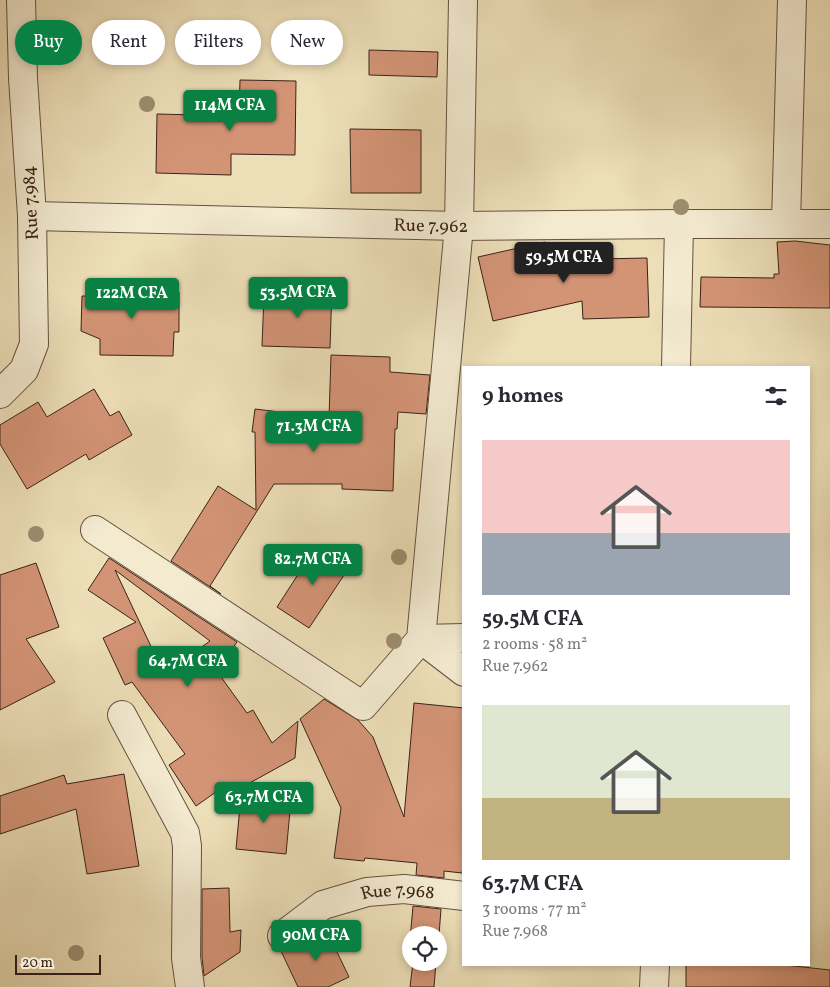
<!DOCTYPE html>
<meta charset="utf-8">
<style>
body{margin:0;font-family:Vollkorn,serif;background:#f2f2f3;color:#2b2b33;height:100vh;display:flex;flex-direction:column;font-size:19px;white-space:nowrap}
*{box-sizing:border-box;margin:0}
p{font-size:16px;color:#7c7c81}
.icon{flex:none;width:28px;height:28px;fill:none;stroke:currentColor;stroke-width:2;stroke-linecap:round;stroke-linejoin:round}
.map{position:relative;flex:1;overflow:hidden}
.details{position:absolute;left:462px;top:366px;width:348px;height:600px;display:flex;flex-direction:column;background:#fff;border-radius:0px;box-shadow:0 2px 8px #0003}
.details>*{flex:none}
.hud{position:absolute;left:15px;top:20px;width:372px;height:45px;display:flex;gap:10px}
.tools{position:absolute;left:402px;top:926px;display:grid;gap:10px}
.tools a{display:grid;place-items:center;width:45px;height:45px;border-radius:50%;background:#fff;box-shadow:0 2px 8px #0003;font-size:25px}
.scale{position:absolute;left:15px;bottom:12px;width:86px;box-sizing:border-box;padding-left:5px;border:2px solid #3a2218;border-top:0;font-size:14px;line-height:18px;white-space:nowrap;color:#3a2218;-webkit-text-stroke:4px #f3ead0;paint-order:stroke}
.price{position:absolute;translate:-50% -42px;padding:0 11px;border-radius:5px;background:#0b8043;color:#fff;font-size:16px;line-height:32px;filter:drop-shadow(0 1px 2px #0008)}
.price::after{content:'';position:absolute;left:50%;top:30px;width:15px;height:11px;margin-left:-8px;background:inherit;clip-path:polygon(0 0,100% 0,50% 100%)}
.price.current{background:#222;color:#fff}
ul{padding:0;list-style:none}
li{display:grid;align-content:center;gap:10px;height:265px;padding:0 20px}
li span{display:grid;place-items:center;height:155px;border-radius:0px;color:#555}
li>.icon{margin-inline-start:auto}
span .icon{width:90px;height:90px;fill:#fffc;stroke-width:1}
li b{font-size:21px}
h2{display:flex;justify-content:space-between;align-items:center;height:60px;padding:0 20px;font-size:21px}
.chip{padding:0 18px;border-radius:22px;background:#fff;box-shadow:0 2px 8px #0003;font-size:18px;line-height:45px}
.chip.current{background:#0b8043;color:#fff}
.map>svg:first-child{display:block}
.building{fill:#d39476;stroke:#3a2218;fill-rule:evenodd}
.lines{fill:none;stroke-linecap:round;stroke-linejoin:round}
.minor-casing{stroke:#665140;stroke-width:30}
.minor{stroke:#f3ead0;stroke-width:28}
.tree{fill:#9c8d6f}
.labels{text-anchor:middle;stroke-width:4.5;stroke-linejoin:round;paint-order:stroke}
.street-label{font-size:18px;fill:#3a2218;stroke:#f3ead0}
</style>
<div class="map">
<svg width="830" height="987" viewBox="0 0 830 987">
<rect width="100%" height="100%" fill="#ecdeb7"/>
<filter id="stains"><feTurbulence type="fractalNoise" baseFrequency=".004" numOctaves="4"/><feColorMatrix values="0 0 0 0 .2 0 0 0 0 .09 0 0 0 0 .02 0 0 0 .5 -.17"/></filter>
<radialGradient id="worn" r=".72"><stop offset=".6" stop-color="#630" stop-opacity="0"/><stop offset="1" stop-color="#630" stop-opacity=".3"/></radialGradient>
<g class="building">
<path d="M369,50L438,52L437,77L369,75Z"/>
<path d="M240,80L296,81L295,155L231,154V175L156,173L157,114L239,116Z"/>
<path d="M350,129L421,130V193H351Z"/>
<path d="M795,241L830,245V308L700,307L701,277L774,278V274H779L777,242Z"/>
<path d="M545,242L549,260L647,258L649,317L583,319L582,301L493,321L478,257Z"/>
<path d="M131,281L144,286H153V290L179,292V332H174L173,356L100,355V339L81,331L82,296H87L92,290L110,289L111,285H120Z"/>
<path d="M292,287H332L330,348L262,346L264,295L292,296Z"/>
<path d="M331,355L390,357V372L430,375L426,414L398,412L397,429H395L393,491L342,489V484H274L210,586L221,594L171,561L218,486L256,510L255,432H252L255,409L329,418Z"/>
<path d="M94,389L110,416L119,411L132,435L89,460L86,454L27,489L0,444V425L38,402L47,417Z"/>
<path d="M317,545L350,566L309,628L277,607Z"/>
<path d="M109,558L237,642L216,670L247,713L253,710L272,743L298,721L295,758L228,795L223,787L196,806L169,765L185,754L132,682L125,685L103,638L136,622L88,590ZM115,570L210,641L164,674Z"/>
<path d="M36,563L59,627L26,639L55,682L0,710V575Z"/>
<path d="M324,699L358,720L373,737L404,817L414,703L464,708V861L462,873L444,871V878L416,875L417,863L365,858L364,861L334,858L341,808L300,719Z"/>
<path d="M124,774L139,866L87,874L76,809L0,834V796L64,775L67,784Z"/>
<path d="M241,795L291,800L286,854L236,849Z"/>
<path d="M229,888L230,932L241,930L240,952L204,976L202,957V889Z"/>
<path d="M413,906L441,909L439,935H411V962H408Z"/>
<path d="M325,927L349,977L328,987H298L281,951L291,949L311,933Z"/>
<path d="M413,962H436L434,987H410Z"/>
<path d="M686,965H785L830,970V987H686Z"/>
</g>
<g class="lines">
<g class="minor-casing">
<g id="minor">
<path id="s1" d="M32,216L459,226L679,224H830"/>
<path d="M786,224L792,0"/>
<path d="M676,368L679,224"/>
<path d="M0,394L24,370L34,344L32,216L23,78L21,0"/>
<path d="M95,530L363,706L421,639L459,226L463,0"/>
<path d="M421,639L464,672"/>
<path d="M421,639L464,638"/>
<path d="M122,715L185,833L187,846L186,958L190,987"/>
<path id="s2" d="M282,936L323,905L367,892L404,889L464,896"/>
<path d="M654,987L655,965"/>
</g>
</g>
<use href="#minor" class="minor"/>
</g>
<g class="tree">
<circle cx="147" cy="104" r="8"/>
<circle cx="681" cy="207" r="8"/>
<circle cx="36" cy="534" r="8"/>
<circle cx="399" cy="557" r="8"/>
<circle cx="394" cy="641" r="8"/>
<circle cx="76" cy="953" r="8"/>
</g>
<g class="labels">
<g class="street-label">
<text transform="translate(30 203) rotate(-93)" y="6">Rue 7.984</text>
<text dy="6" stroke="none"><textPath href="#s1" startOffset="399">Rue 7.962</textPath></text>
<text dy="6" stroke="none"><textPath href="#s2" startOffset="128">Rue 7.968</textPath></text>
</g>
</g>
<rect width="100%" height="100%" filter="url(#stains)"/>
<rect width="100%" height="100%" fill="url(#worn)"/>
</svg>
<div class="tools">
<a><svg class="icon" aria-label="locate" viewBox="0 0 24 24"><circle cx="12" cy="12" r="6"/><path d="M12 2v4M12 18v4M2 12h4M18 12h4"/></svg></a>
</div>
<div class="scale">20 m</div>
<b class="price" style="left:230px;top:132px">114M CFA</b>
<b class="price current" style="left:564px;top:284px">59.5M CFA</b>
<b class="price" style="left:298px;top:319px">53.5M CFA</b>
<b class="price" style="left:132px;top:320px">122M CFA</b>
<b class="price" style="left:314px;top:453px">71.3M CFA</b>
<b class="price" style="left:313px;top:586px">82.7M CFA</b>
<b class="price" style="left:188px;top:688px">64.7M CFA</b>
<b class="price" style="left:264px;top:824px">63.7M CFA</b>
<b class="price" style="left:316px;top:962px">90M CFA</b>
<div class="hud">
<a class="chip current">Buy</a>
<a class="chip">Rent</a>
<a class="chip">Filters</a>
<a class="chip">New</a>
</div>
<section class="details">
<h2>9 homes<svg class="icon" aria-label="filters" viewBox="0 0 24 24"><path d="M4 7h16M4 17h16"/><circle cx="9" cy="7" r="2"/><circle cx="15" cy="17" r="2"/></svg></h2>
<ul>
<li><span style="background:linear-gradient(#f6c9c9 60%,#9aa5b1 0)"><svg class="icon" aria-label="home" viewBox="0 0 24 24"><path d="M3 11l9-7 9 7M6 9v11h12V9"/></svg></span><div><b>59.5M CFA</b><p>2 rooms · 58 m²</p><p>Rue 7.962</p></div></li>
<li><span style="background:linear-gradient(#dfe7d0 60%,#c2b280 0)"><svg class="icon" aria-label="home" viewBox="0 0 24 24"><path d="M3 11l9-7 9 7M6 9v11h12V9"/></svg></span><div><b>63.7M CFA</b><p>3 rooms · 77 m²</p><p>Rue 7.968</p></div></li>
</ul>
</section>
</div>
